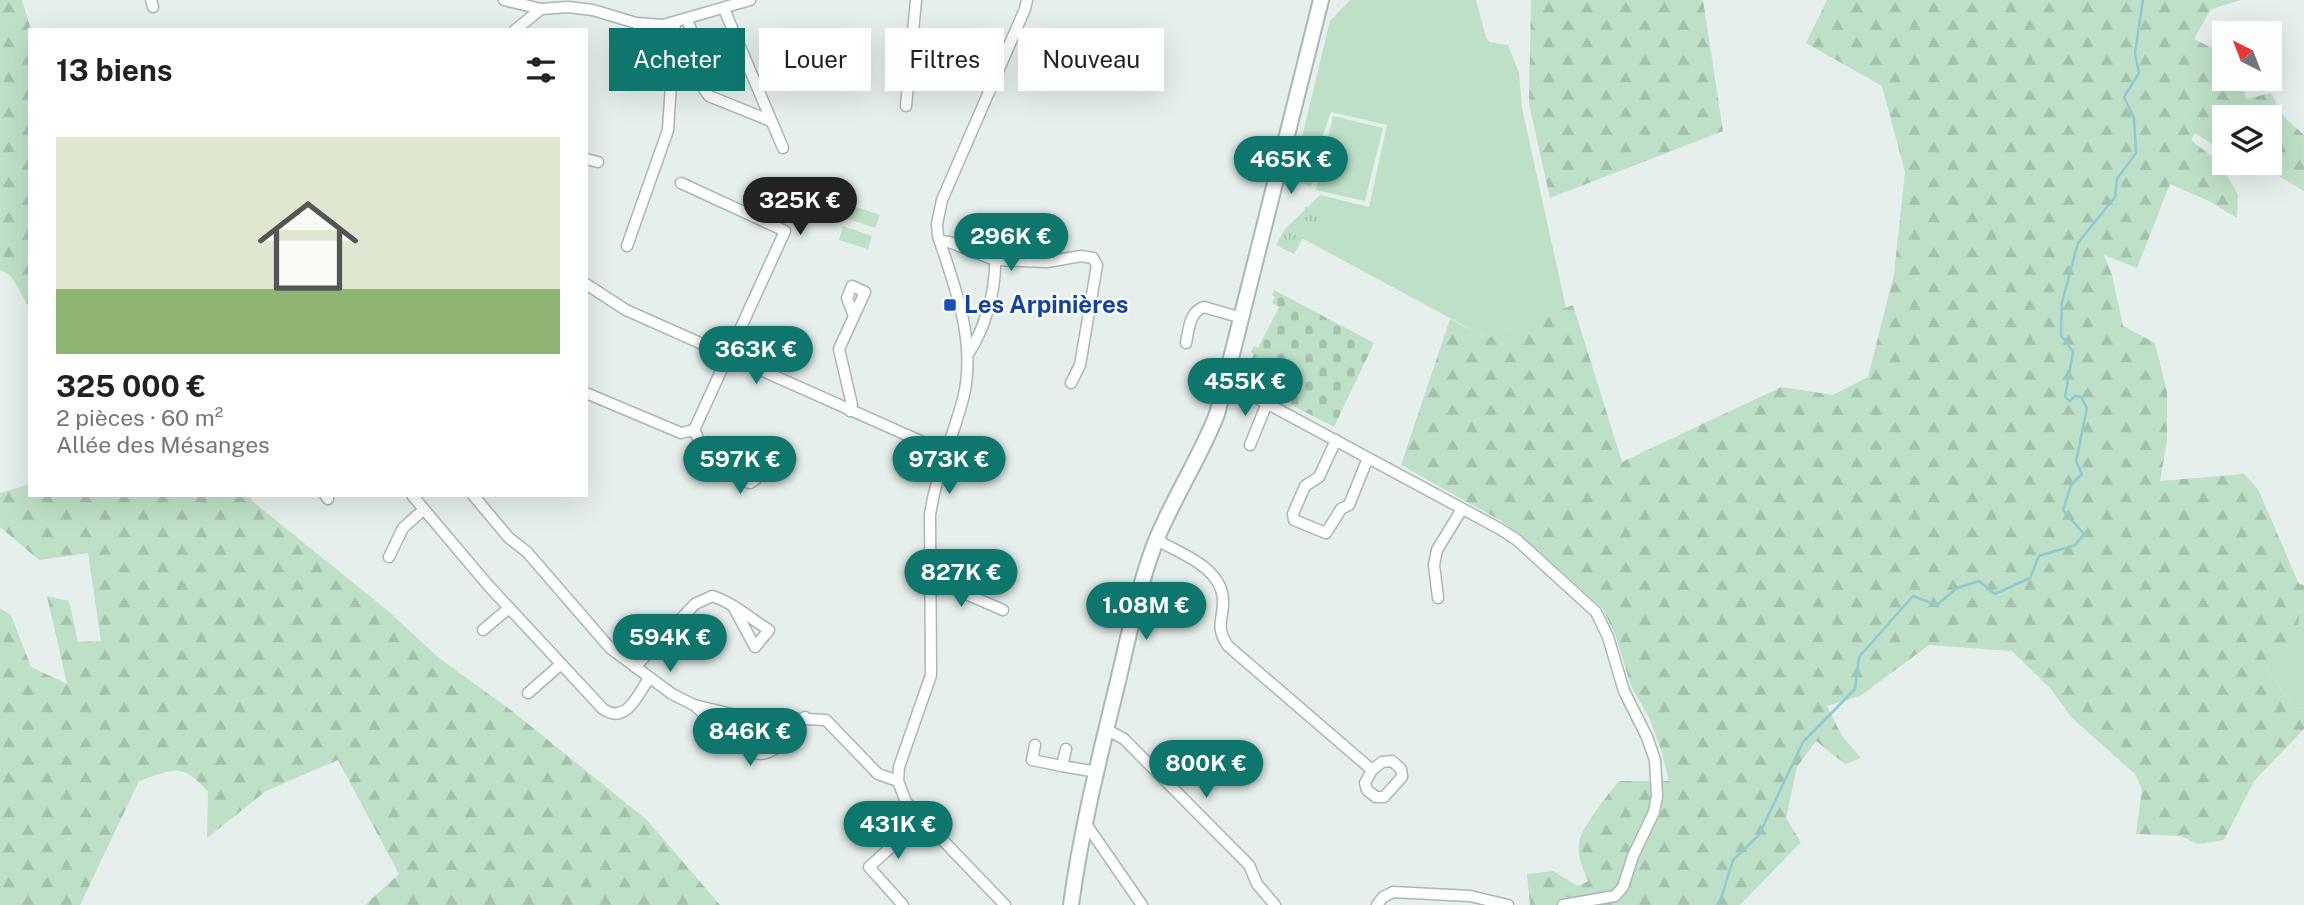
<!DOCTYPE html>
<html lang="fr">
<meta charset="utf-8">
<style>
body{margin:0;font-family:"Public Sans",sans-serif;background:#f2f2f2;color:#202124;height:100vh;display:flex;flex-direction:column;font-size:26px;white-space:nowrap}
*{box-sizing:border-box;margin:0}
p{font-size:23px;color:#757577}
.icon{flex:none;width:38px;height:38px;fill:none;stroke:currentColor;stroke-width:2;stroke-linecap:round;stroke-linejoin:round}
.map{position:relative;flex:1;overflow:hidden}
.sheet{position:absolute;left:28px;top:28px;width:560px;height:469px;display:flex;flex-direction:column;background:#fff;border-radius:0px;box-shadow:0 7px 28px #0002}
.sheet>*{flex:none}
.hud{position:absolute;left:609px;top:28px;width:665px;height:63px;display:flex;gap:14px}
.needle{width:46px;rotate:318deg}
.buttons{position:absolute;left:2212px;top:21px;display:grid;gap:14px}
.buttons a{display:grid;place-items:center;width:70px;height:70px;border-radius:0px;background:#fff;box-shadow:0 7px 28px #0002;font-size:35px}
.price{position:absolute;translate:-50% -60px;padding:0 16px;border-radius:24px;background:#0f766e;color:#fff;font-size:23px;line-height:46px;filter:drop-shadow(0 2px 4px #0008)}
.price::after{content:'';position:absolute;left:50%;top:42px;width:21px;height:16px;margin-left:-10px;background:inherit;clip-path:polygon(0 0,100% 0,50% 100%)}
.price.selected{background:#222;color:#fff}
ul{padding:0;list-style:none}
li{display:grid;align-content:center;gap:14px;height:371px;padding:0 28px}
li span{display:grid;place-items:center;height:217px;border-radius:0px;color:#555}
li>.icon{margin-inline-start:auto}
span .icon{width:126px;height:126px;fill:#fffc;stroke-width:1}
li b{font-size:30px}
h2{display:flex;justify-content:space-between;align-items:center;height:84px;padding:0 28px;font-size:30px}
.tag{padding:0 24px;border-radius:0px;background:#fff;box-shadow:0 7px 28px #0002;font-size:24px;line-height:63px}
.tag.selected{background:#0f766e;color:#fff}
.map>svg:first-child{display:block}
.green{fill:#bfe0c8}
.forest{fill:url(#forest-firs)}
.cemetery{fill:url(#cemetery-stones)}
.park{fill:url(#park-tufts)}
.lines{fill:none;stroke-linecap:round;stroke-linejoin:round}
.stream{stroke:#8ec9d4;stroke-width:2.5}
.street-casing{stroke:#a8b8b2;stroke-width:13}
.secondary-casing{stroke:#a4bbb3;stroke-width:18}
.street{stroke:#fff;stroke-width:10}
.secondary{stroke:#fff;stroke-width:14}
.transit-dot{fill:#1a4fb4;stroke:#f7fbf9;stroke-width:2.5}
.labels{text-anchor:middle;stroke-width:5;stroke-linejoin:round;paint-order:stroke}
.transit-label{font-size:24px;font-weight:bold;fill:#164399;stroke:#f7fbf9;text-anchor:start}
</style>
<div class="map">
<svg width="2304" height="905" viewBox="0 0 2304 905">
<defs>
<pattern id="forest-firs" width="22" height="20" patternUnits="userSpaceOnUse" patternTransform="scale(1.75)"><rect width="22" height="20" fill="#bfe0c8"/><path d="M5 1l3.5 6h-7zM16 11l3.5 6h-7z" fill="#a4c1ad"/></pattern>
<pattern id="cemetery-stones" width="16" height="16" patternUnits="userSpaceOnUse" patternTransform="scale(1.75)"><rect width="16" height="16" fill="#bfe0c8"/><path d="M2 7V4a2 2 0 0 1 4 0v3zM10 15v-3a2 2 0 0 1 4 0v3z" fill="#a4c1ad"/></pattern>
<pattern id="park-tufts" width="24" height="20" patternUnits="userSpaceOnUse" patternTransform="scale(1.75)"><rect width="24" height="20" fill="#bfe0c8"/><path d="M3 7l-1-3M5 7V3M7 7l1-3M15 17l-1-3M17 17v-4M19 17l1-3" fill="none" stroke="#a4c1ad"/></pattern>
</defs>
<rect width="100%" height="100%" fill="#e6efeb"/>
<g class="green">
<path d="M1350,0H1476L1486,37L1489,42L1508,45L1519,73L1522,108L1566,308L1487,338L1285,229L1320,195L1369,207L1387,125L1331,112L1321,140L1302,137L1330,21Z"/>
<path d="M1333,116L1383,128L1365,201L1316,190Z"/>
<path d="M1303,147L1319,151L1311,186L1295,182Z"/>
<path d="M850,205L880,215L875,228L846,218Z"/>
<path d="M843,226L872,236L868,249L839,240Z"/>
<path d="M2304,607V707L2295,709L2265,666L2294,648L2300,609Z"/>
</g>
<g class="forest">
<path d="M0,0H22L31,30L30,309L11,276L0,270Z"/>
<path d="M1531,0H1703L1723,131L1550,198L1529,104Z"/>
<path d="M1827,0H2241L2211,9L2194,39L2224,54V79H2242L2246,99L2271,93L2282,115L2304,135V191L2257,163H2270V117H2224V141L2215,146L2195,133L2191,140L2220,163L2238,195L2237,218L2209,201L2170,184L2137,268L2104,255L2112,275L2123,326L2155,343L2167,392V440L2160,481L2244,474L2258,489L2299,584L2304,585V607L2300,610L2295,648L2265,666L2295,709L2304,707V729L2254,781L2224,840L2198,844L2181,836L2136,834L2142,789L2135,774L2072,718L2051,689L2012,651L1929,645L1860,696L1827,706L1842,736L1861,758L1845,764L1816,741L1797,767L1786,818L1801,842L1740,905H1530L1527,874L1553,871L1578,886L1588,881C1583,869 1577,856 1579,843C1580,829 1610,792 1619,781H1669L1662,753L1649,717L1631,686L1616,637L1603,609L1524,538L1503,522L1401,465L1450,319L1487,338L1573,305L1622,462L1781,387L1833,395L1868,377L1894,274L1905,172L1882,86L1806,43Z"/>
<path d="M30,484V495H250L252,501L387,610L439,658L512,711L647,820L720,905H365L399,874L338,760L266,791L207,838L208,792C182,762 173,769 139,781L80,905H0V608L11,615L31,667L67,684L47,596L69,601L78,642L101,641L88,553L39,560L0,527V493Z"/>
</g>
<path class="cemetery" d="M1274,290L1374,343L1334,427L1265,391L1260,384L1248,378L1250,375L1246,373L1254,354L1251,352L1254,346L1258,348L1279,307L1272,303L1275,297L1272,295Z"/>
<g class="park">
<path d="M1316,206L1319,222L1304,221L1305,207Z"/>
<path d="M1285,229L1303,238L1294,254L1276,245Z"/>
</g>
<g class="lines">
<path class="stream" d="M1719,905L1733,860L1759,835L1803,742L1855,689L1859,657L1913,596L1937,605L1957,588L1979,581L1995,594L2030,578L2039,556L2075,545L2084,534L2063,510L2071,485L2082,474L2076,461L2087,408L2081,397L2075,396L2070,401L2065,397L2073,352L2061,335L2062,302L2078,243L2115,197L2117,179L2136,153L2134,118L2124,97L2139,73L2135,53L2143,0"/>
<g class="street-casing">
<g id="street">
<path d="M151,0L153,7"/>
<path d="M504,0L541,9"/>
<path d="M724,9L783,148"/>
<path d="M687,20L706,66L704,89L709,96L771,121"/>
<path d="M515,30L541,9L568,7L593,10L636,23L663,25L750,0"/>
<path d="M906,106L916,0"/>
<path d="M586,159L598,162"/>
<path d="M940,241L949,242L995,260C996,290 985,329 968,354"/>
<path d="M627,246L668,130L675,23"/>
<path d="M995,260L1047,262L1081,256L1093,258L1097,265L1080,365L1071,383"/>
<path d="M586,284L626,310L945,452"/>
<path d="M1186,343C1189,329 1189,312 1204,307L1242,318"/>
<path d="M1226,384L1240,389L1500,529L1517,540L1596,612L1608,637L1624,691L1647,737L1655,760L1657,796L1654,812L1633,856L1623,887L1615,896L1563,905"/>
<path d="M586,393L681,433L694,430L785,231L681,183"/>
<path d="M850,411L852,405L839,349L865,292L852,286L847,298L854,316"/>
<path d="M694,430L700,442L738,463L744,481L750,483L756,479L758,473L750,466L738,463"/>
<path d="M1336,440L1319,477L1305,486L1293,514L1294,520L1326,533L1341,509L1349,505L1368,458"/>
<path d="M1250,445L1267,403"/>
<path d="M325,495L328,499"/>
<path d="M412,495L487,584L603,709C626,725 638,695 649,678"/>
<path d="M473,495L509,538L527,552L610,648L672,694L694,705L740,716L826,720L878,774L898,781"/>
<path d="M1157,540C1181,554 1221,567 1223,599C1224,620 1214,625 1228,646L1372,770L1382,762L1392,761L1401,769L1402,777L1384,797H1376L1367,790L1365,783L1372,770"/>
<path d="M389,557L403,528L423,510"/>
<path d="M931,579L1003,610"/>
<path d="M1438,598L1434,565L1437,550L1462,509"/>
<path d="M483,630L509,608"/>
<path d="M635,667L695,604L712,596C732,602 751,619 769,630L755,647L734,608"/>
<path d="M528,693L560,665"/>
<path d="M697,708L754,753C775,759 792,731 805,717"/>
<path d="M1106,729L1124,739L1249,865L1257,884L1275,905"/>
<path d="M734,738L740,716"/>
<path d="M1035,745L1032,760L1062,766"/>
<path d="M1066,749L1062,766L1097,772"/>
<path d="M1086,824L1142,905"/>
<path d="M903,905L869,867L922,819"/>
<path d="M1005,905L906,802L898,781L899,767L931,675L930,515C936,473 954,435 964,395C976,340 955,287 938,236L937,224L942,200L1025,9L1027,0"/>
<path d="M1377,905L1383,897L1393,892L1470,896L1508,905"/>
</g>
</g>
<g class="secondary-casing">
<path id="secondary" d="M1071,905C1081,830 1100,755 1118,681C1129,635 1138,588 1155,543C1173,498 1200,458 1217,414L1321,0"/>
</g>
<use href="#street" class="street"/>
<use href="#secondary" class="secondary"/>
</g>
<rect class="transit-dot" x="943" y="298" width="14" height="14" rx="3.5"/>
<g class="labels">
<g class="transit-label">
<text x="964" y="313">Les Arpinières</text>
</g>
</g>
</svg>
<div class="buttons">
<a><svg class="needle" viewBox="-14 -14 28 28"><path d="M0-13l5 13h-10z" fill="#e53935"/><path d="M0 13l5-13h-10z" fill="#757577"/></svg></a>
<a><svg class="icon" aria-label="layers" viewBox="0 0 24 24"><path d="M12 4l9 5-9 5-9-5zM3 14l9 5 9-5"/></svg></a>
</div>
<b class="price" style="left:1291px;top:196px">465K €</b>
<b class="price selected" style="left:800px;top:237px">325K €</b>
<b class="price" style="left:1011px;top:273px">296K €</b>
<b class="price" style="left:756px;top:386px">363K €</b>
<b class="price" style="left:1245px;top:418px">455K €</b>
<b class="price" style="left:740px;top:496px">597K €</b>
<b class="price" style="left:949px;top:496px">973K €</b>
<b class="price" style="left:961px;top:609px">827K €</b>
<b class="price" style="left:1146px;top:642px">1.08M €</b>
<b class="price" style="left:670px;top:674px">594K €</b>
<b class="price" style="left:750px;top:768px">846K €</b>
<b class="price" style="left:1206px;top:800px">800K €</b>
<b class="price" style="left:898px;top:861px">431K €</b>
<div class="hud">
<a class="tag selected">Acheter</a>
<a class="tag">Louer</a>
<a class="tag">Filtres</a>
<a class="tag">Nouveau</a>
</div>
<section class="sheet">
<h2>13 biens<svg class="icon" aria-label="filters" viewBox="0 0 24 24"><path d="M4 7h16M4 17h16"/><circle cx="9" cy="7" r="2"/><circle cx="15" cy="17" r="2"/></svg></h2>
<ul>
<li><span style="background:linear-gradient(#dfe7d0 70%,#8fb573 0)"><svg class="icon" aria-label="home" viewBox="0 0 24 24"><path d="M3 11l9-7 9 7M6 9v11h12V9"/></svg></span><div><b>325 000 €</b><p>2 pièces · 60 m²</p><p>Allée des Mésanges</p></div></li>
</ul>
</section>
</div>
